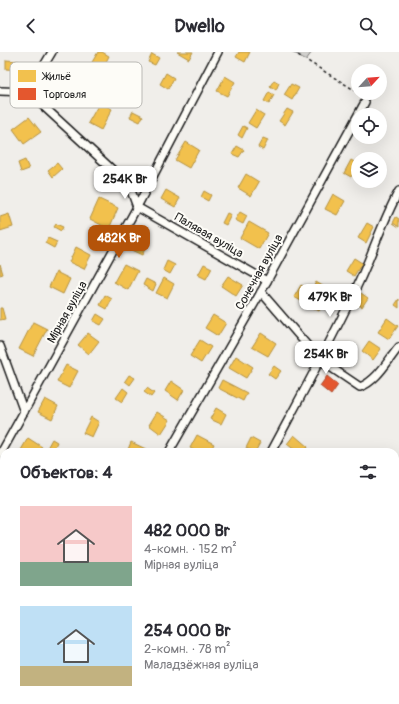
<!DOCTYPE html>
<html lang="ru">
<meta charset="utf-8">
<style>
body{margin:0;font-family:Pangolin,sans-serif;background:#f2f2f3;color:#2b2b33;height:100vh;display:flex;flex-direction:column;font-size:15px;white-space:nowrap}
*{box-sizing:border-box;margin:0}
p{font-size:13px;color:#7c7c81}
.icon{flex:none;width:22px;height:22px;fill:none;stroke:currentColor;stroke-width:2;stroke-linecap:round;stroke-linejoin:round}
.map{position:relative;flex:1;overflow:hidden}
.panel{position:absolute;left:0px;top:396px;width:399px;height:256px;display:flex;flex-direction:column;background:#fff;border-radius:12px 12px 0 0;box-shadow:0 4px 16px #0002}
.panel>*{flex:none}
.needle{width:26px;rotate:64deg}
.tools{position:absolute;left:351px;top:12px;display:grid;gap:8px}
.tools a{display:grid;place-items:center;width:36px;height:36px;border-radius:50%;background:#fff;box-shadow:0 4px 16px #0002;font-size:20px}
.price{position:absolute;translate:-50% -34px;padding:0 9px;border-radius:8px;background:#fff;color:#222;font-size:13px;line-height:26px;filter:drop-shadow(0 1px 2px #0008)}
.price::after{content:'';position:absolute;left:50%;top:24px;width:12px;height:9px;margin-left:-6px;background:inherit;clip-path:polygon(0 0,100% 0,50% 100%)}
.price.current{background:#b45309;color:#fff}
ul{padding:0;list-style:none}
li{display:flex;align-items:center;gap:12px;height:100px;padding:0 20px}
li span{display:grid;place-items:center;flex:none;width:112px;height:80px;border-radius:0px;color:#555}
li>.icon{margin-inline-start:auto}
span .icon{width:48px;height:48px;fill:#fffc;stroke-width:1}
li b{font-size:17px}
h2{display:flex;justify-content:space-between;align-items:center;height:48px;padding:0 20px;font-size:17px}
header{display:flex;justify-content:space-between;align-items:center;height:52px;padding:0 20px;background:#fff;font-size:18px;font-weight:700}
.map>svg:first-child{display:block}
.green{fill:#d0cfcc;stroke:#767674}
.homes{fill:#f2c14e;stroke:#b2903f}
.shops{fill:#e4572e;stroke:#a84529}
.lines{fill:none;stroke-linecap:round;stroke-linejoin:round}
.street-casing{stroke:#1c1c1c;stroke-width:10}
.path{stroke:#1c1c1c;stroke-width:1.5;stroke-dasharray:3 3;stroke-linecap:butt}
.street{stroke:#fdfcf7;stroke-width:7}
.labels{text-anchor:middle;stroke-width:4;stroke-linejoin:round;paint-order:stroke}
.street-label{font-size:12px;fill:#1c1c1c;stroke:#fdfcf7}
.key{fill:#fdfcf7;stroke:#bab9b5;stroke-width:1}
.key-label{font-size:11px;fill:#1c1c1c}
</style>
<header><svg class="icon" aria-label="back" viewBox="0 0 24 24"><path d="M15 5l-7 7 7 7"/></svg>Dwello<svg class="icon" aria-label="search" viewBox="0 0 24 24"><circle cx="10" cy="10" r="6"/><path d="M15 15l6 6"/></svg></header>
<div class="map">
<svg width="399" height="652" viewBox="0 0 399 652">
<rect width="100%" height="100%" fill="#f0eeea"/>
<filter id="ink" filterUnits="userSpaceOnUse"><feTurbulence type="fractalNoise" baseFrequency=".025" numOctaves="2"/><feDisplacementMap in="SourceGraphic" scale="8" xChannelSelector="R" yChannelSelector="G"/><feConvolveMatrix kernelMatrix="1 2 1 2 8 2 1 2 1" color-interpolation-filters="sRGB"/></filter>
<g filter="url(#ink)">
<path class="green" d="M293,0H312L306,8Z"/>
<g class="homes">
<path d="M98,0H102L109,4L102,18L91,12Z"/>
<path d="M177,0H193L189,7Z"/>
<path d="M239,0H250L245,10L236,5Z"/>
<path d="M152,2L159,6L155,13L148,10Z"/>
<path d="M6,8L19,9L18,18L6,17Z"/>
<path d="M166,21L174,26L168,37L160,32Z"/>
<path d="M225,24L235,30L227,44L217,39Z"/>
<path d="M274,28L279,31L276,38L270,34Z"/>
<path d="M291,32L299,36L292,48L284,43Z"/>
<path d="M269,40L274,43L269,52L264,49Z"/>
<path d="M100,50L112,57L101,78L88,71Z"/>
<path d="M287,57L293,60L285,73L279,69Z"/>
<path d="M256,58L264,63L256,76L248,71Z"/>
<path d="M133,59L143,64L140,70L130,65Z"/>
<path d="M29,65L41,80L24,92L13,77Z"/>
<path d="M243,74L247,76L242,86L238,83Z"/>
<path d="M263,86L268,88L263,98L258,95Z"/>
<path d="M186,90L199,98L189,116L175,108Z"/>
<path d="M237,94L244,98L239,105L232,102Z"/>
<path d="M25,108L29,117L21,120L18,111Z"/>
<path d="M351,108L358,112L351,125L344,121Z"/>
<path d="M57,111L62,117L53,125L48,118Z"/>
<path d="M246,122L259,130L251,144L238,136Z"/>
<path d="M166,138L180,146L175,155L161,147Z"/>
<path d="M204,139L211,143L208,149L201,145Z"/>
<path d="M333,142L345,149L337,163L325,157Z"/>
<path d="M99,147L118,156L109,177L90,167Z"/>
<path d="M240,160L247,164L243,172L235,168Z"/>
<path d="M227,161L231,163L226,173L222,171Z"/>
<path d="M9,162L13,175L0,179V165Z"/>
<path d="M396,165L399,167V175L393,171Z"/>
<path d="M249,170L268,181L259,197L240,186Z"/>
<path d="M367,171L374,175L366,191L358,186Z"/>
<path d="M56,172L63,175L61,179L54,175Z"/>
<path d="M133,185L147,193L142,203L127,196Z"/>
<path d="M48,186L57,190L54,196L45,191Z"/>
<path d="M76,195L91,203L84,217L69,210Z"/>
<path d="M354,206L362,211L354,224L346,219Z"/>
<path d="M167,209L175,213L170,222L163,218Z"/>
<path d="M0,212L3,222L0,223Z"/>
<path d="M124,212L138,219L128,238L114,230Z"/>
<path d="M204,212L212,216L206,227L198,223Z"/>
<path d="M56,220L70,227L63,242L49,235Z"/>
<path d="M228,224L243,233L236,244L221,234Z"/>
<path d="M164,226L174,232L167,246L156,241Z"/>
<path d="M146,227L156,232L153,239L143,233Z"/>
<path d="M316,230L326,236L321,245L326,247L319,259L294,245L301,233L311,239Z"/>
<path d="M361,241L368,246L362,255L354,250Z"/>
<path d="M105,243L112,247L107,257L100,253Z"/>
<path d="M399,247V256L395,253Z"/>
<path d="M0,256H2L5,267L0,268Z"/>
<path d="M97,262L105,267L101,273L93,269Z"/>
<path d="M213,263L226,271L218,284L205,276Z"/>
<path d="M387,266L398,274L389,287L378,280Z"/>
<path d="M33,270L47,277L33,304L19,297Z"/>
<path d="M88,281L99,289L89,302L78,293Z"/>
<path d="M261,281L276,291L268,304L252,295Z"/>
<path d="M200,288L211,295L201,311L190,304Z"/>
<path d="M369,289L381,297L373,308L362,299Z"/>
<path d="M236,304L253,315L246,326L229,316Z"/>
<path d="M66,313L78,319L69,336L57,330Z"/>
<path d="M274,314L281,319L275,327L268,322Z"/>
<path d="M129,323L135,326L130,333L125,329Z"/>
<path d="M222,328L247,341L243,349L218,336Z"/>
<path d="M171,329L184,338L178,348L165,339Z"/>
<path d="M123,336L128,340L122,350L116,346Z"/>
<path d="M147,336L154,341L151,345L144,340Z"/>
<path d="M45,347L58,354L52,367L38,360Z"/>
<path d="M216,356L226,362L221,372L210,367Z"/>
<path d="M157,360L170,368L161,382L149,373Z"/>
<path d="M91,365L99,370L92,385L83,381Z"/>
<path d="M197,383L214,392L210,400H197L190,396Z"/>
<path d="M294,383L308,395L304,400H297L287,392Z"/>
<path d="M28,386L42,395L39,400H25L21,398Z"/>
<path d="M251,386L260,391L255,400L246,396Z"/>
<path d="M52,387L57,390L53,399L47,396Z"/>
<path d="M131,390L148,398L147,400H127Z"/>
<path d="M399,417V426L396,429L395,421Z"/>
<path d="M399,442V454L395,450V446Z"/>
<path d="M0,463L4,465V472L0,480Z"/>
<path d="M59,648H73L71,652H67Z"/>
<path d="M387,648H389L392,652H381Z"/>
</g>
<path class="shops" d="M327,324L338,333L331,343L320,334Z"/>
<g class="lines">
<g class="street-casing">
<g id="street">
<path d="M0,39L28,40L129,133L137,155L267,229"/>
<path d="M28,40L52,0"/>
<path d="M261,240L320,308L360,335C377,329 388,308 399,295"/>
<path d="M0,294L24,360"/>
<path d="M169,400L261,240L365,50"/>
<path d="M271,400C301,344 332,288 359,230C373,200 383,168 399,139"/>
<path d="M0,403L137,155L218,0"/>
<path d="M395,535L397,506L396,496L399,487"/>
<path d="M395,579L399,585"/>
<path d="M0,644L4,646"/>
<path d="M7,648L14,652"/>
<path d="M28,652L30,648"/>
<path d="M120,652L123,648"/>
<path d="M200,652L202,648"/>
</g>
</g>
<path class="path" d="M293,0L356,39L360,43"/>
<use href="#street" class="street"/>
</g>
</g>
<g class="labels">
<g class="street-label">
<text transform="translate(209 183) rotate(30)" y="4">Палявая вуліца</text>
<text transform="translate(259 220) rotate(-61)" y="4">Сонечная вуліца</text>
<text transform="translate(67 260) rotate(-61)" y="4">Мірная вуліца</text>
</g>
</g>
<rect x="10" y="10" width="132" height="46" rx="6" class="key"/>
<rect x="18" y="18" width="18" height="12" fill="#f2c14e"/>
<rect x="18" y="36" width="18" height="12" fill="#e4572e"/>
<g class="key-label">
<text x="43" y="28">Жильё</text>
<text x="43" y="46">Торговля</text>
</g>
</svg>
<div class="tools">
<a><svg class="needle" viewBox="-14 -14 28 28"><path d="M0-13l5 13h-10z" fill="#e53935"/><path d="M0 13l5-13h-10z" fill="#7c7c81"/></svg></a>
<a><svg class="icon" aria-label="locate" viewBox="0 0 24 24"><circle cx="12" cy="12" r="6"/><path d="M12 2v4M12 18v4M2 12h4M18 12h4"/></svg></a>
<a><svg class="icon" aria-label="layers" viewBox="0 0 24 24"><path d="M12 4l9 5-9 5-9-5zM3 14l9 5 9-5"/></svg></a>
</div>
<b class="price" style="left:125px;top:148px">254K Br</b>
<b class="price current" style="left:119px;top:207px">482K Br</b>
<b class="price" style="left:330px;top:266px">479K Br</b>
<b class="price" style="left:326px;top:323px">254K Br</b>
<section class="panel">
<h2>Объектов: 4<svg class="icon" aria-label="filters" viewBox="0 0 24 24"><path d="M4 7h16M4 17h16"/><circle cx="9" cy="7" r="2"/><circle cx="15" cy="17" r="2"/></svg></h2>
<ul>
<li><span style="background:linear-gradient(#f6c9c9 70%,#7fa58c 0)"><svg class="icon" aria-label="home" viewBox="0 0 24 24"><path d="M3 11l9-7 9 7M6 9v11h12V9"/></svg></span><div><b>482 000 Br</b><p>4-комн. · 152 m²</p><p>Мірная вуліца</p></div></li>
<li><span style="background:linear-gradient(#bfe0f5 75%,#c2b280 0)"><svg class="icon" aria-label="home" viewBox="0 0 24 24"><path d="M3 11l9-7 9 7M6 9v11h12V9"/></svg></span><div><b>254 000 Br</b><p>2-комн. · 78 m²</p><p>Маладзёжная вуліца</p></div></li>
</ul>
</section>
</div>
